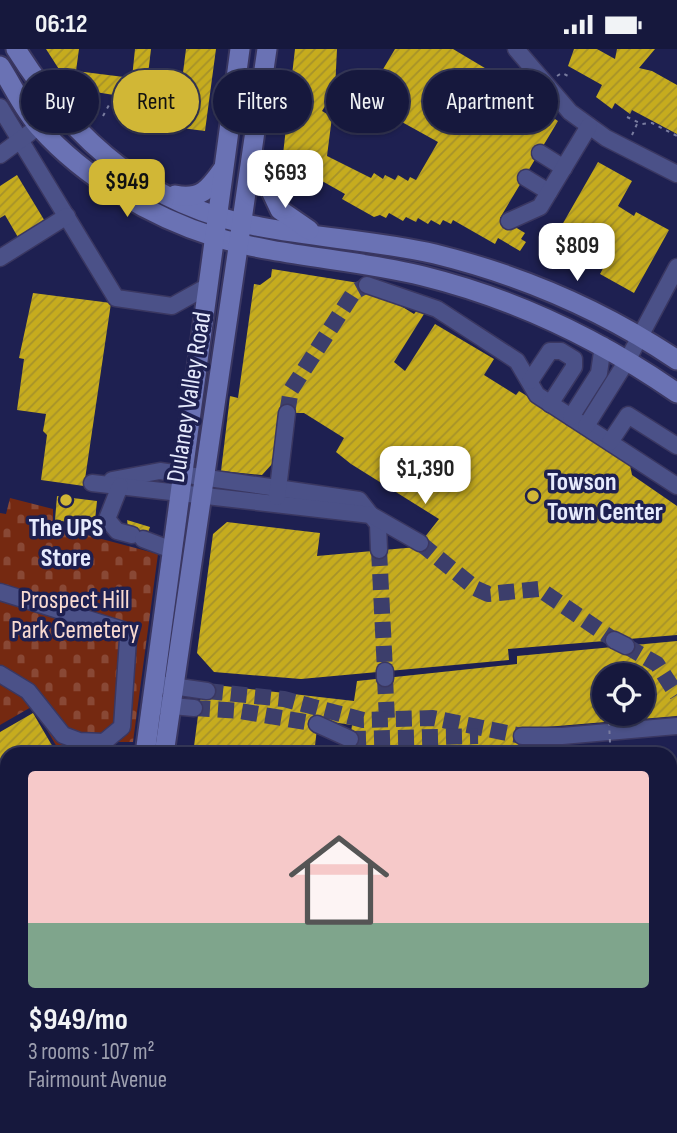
<!DOCTYPE html>
<meta charset="utf-8">
<style>
body{margin:0;font-family:"Sofia Sans Condensed",sans-serif;background:#1f2144;color:#f1f3f6;height:100vh;display:flex;flex-direction:column;font-size:26px;white-space:nowrap}
*{box-sizing:border-box;margin:0}
p{font-size:23px;color:#9ea0b0}
.icon{flex:none;width:38px;height:38px;fill:none;stroke:currentColor;stroke-width:2;stroke-linecap:round;stroke-linejoin:round}
.map{position:relative;flex:1;overflow:hidden}
.side{position:absolute;left:0px;top:698px;width:677px;height:387px;display:flex;flex-direction:column;background:#16183d;border-radius:21px 21px 0 0;box-shadow:0 2px 5px #0004,0 0 0 2px #353757}
.side>*{flex:none}
.banner{position:absolute;left:21px;top:21px;width:635px;height:63px;display:flex;gap:14px}
.fabs{position:absolute;left:592px;top:614px;display:grid;gap:14px}
.fabs a{display:grid;place-items:center;width:63px;height:63px;border-radius:50%;background:#16183d;box-shadow:0 2px 5px #0004,0 0 0 2px #353757;font-size:35px}
.price{position:absolute;translate:-50% -60px;padding:0 16px;border-radius:14px;background:#fff;color:#222;font-size:23px;line-height:46px;filter:drop-shadow(0 2px 4px #0008)}
.price::after{content:'';position:absolute;left:50%;top:42px;width:21px;height:16px;margin-left:-10px;background:inherit;clip-path:polygon(0 0,100% 0,50% 100%)}
.price.active{background:#d1b736;color:#111}
ul{padding:0;list-style:none}
li{display:grid;align-content:center;gap:14px;height:371px;padding:0 28px}
li+li{border-top:2px solid #353757}
li span{display:grid;place-items:center;height:217px;border-radius:7px;color:#555}
li>.icon{margin-inline-start:auto}
span .icon{width:126px;height:126px;fill:#fffc;stroke-width:1}
li b{font-size:30px}
.tag{padding:0 24px;border-radius:32px;background:#16183d;box-shadow:0 2px 5px #0004,0 0 0 2px #353757;font-size:24px;line-height:63px}
.tag.active{background:#d1b736;color:#111}
.status{display:flex;justify-content:space-between;align-items:center;height:49px;padding:0 35px;background:#16183d;direction:ltr}
.status svg{height:19px;fill:currentColor}
.map>svg:first-child{display:block}
.cemetery{fill:url(#cemetery-stones)}
.building{fill:url(#building-hatch);fill-rule:evenodd}
.lines{fill:none;stroke-linecap:round;stroke-linejoin:round}
.minor-tunnel{stroke:#3c3e6b;stroke-width:16;stroke-dasharray:16 8;stroke-linecap:butt}
.minor-casing{stroke:#3a3761;stroke-width:19}
.major-casing{stroke:#3a3761;stroke-width:23}
.path{stroke:#797c9f;stroke-width:2;stroke-dasharray:3.5 5;stroke-linecap:butt}
.minor{stroke:#4b5188;stroke-width:16}
.major{stroke:#6a72b4;stroke-width:19}
.path-bridge{stroke:#797c9f;stroke-width:2;stroke-dasharray:3.5 5;stroke-linecap:butt}
.poi-dot{fill:#d1b736;stroke:#1e2051;stroke-width:2.5}
.labels{text-anchor:middle;stroke-width:7;stroke-linejoin:round;paint-order:stroke}
.street-label{font-size:26px;fill:#e6eafd;stroke:#1e2051}
.poi-label{font-size:26px;font-weight:bold;fill:#e6eafd;stroke:#1e2051;text-anchor:start}
.park-label{font-size:26px;fill:#f8dad1;stroke:#1e2051}
</style>
<div class="status"><b>06:12</b><svg viewBox="0 0 49 12"><path d="M0 12V9h3v3zM5 12V6h3v6zM10 12V3h3v9zM15 12V0h3v12zM26 1h20v11H26zM47 4h2v5h-2z"/></svg></div>
<div class="map">
<svg width="677" height="1084" viewBox="0 0 677 1084">
<defs>
<pattern id="cemetery-stones" width="16" height="16" patternUnits="userSpaceOnUse" patternTransform="scale(1.75)"><rect width="16" height="16" fill="#752911"/><path d="M2 7V4a2 2 0 0 1 4 0v3zM10 15v-3a2 2 0 0 1 4 0v3z" fill="#894835"/></pattern>
<pattern id="building-hatch" width="6" height="6" patternUnits="userSpaceOnUse" patternTransform="scale(1.75)"><rect width="6" height="6" fill="#c6ac1e"/><path d="M-1 1l2-2M0 6l6-6M5 7l2-2" fill="none" stroke="#a6922a"/></pattern>
</defs>
<rect width="100%" height="100%" fill="#1e2051"/>
<path class="cemetery" d="M10,449L53,460V477L158,505L133,693H104L80,705H61L33,657L0,676V464L6,465Z"/>
<g class="building">
<path d="M46,0H79L76,22L132,29L135,0H151L146,43L180,47L186,0H216L205,82L118,71L120,47L71,39Z"/>
<path d="M295,0H337L335,41L322,62L332,68L327,107L371,129L374,124L383,130L385,126L395,131L398,126L408,132L410,128L416,131L438,93L382,62L384,58L372,51L375,47L369,44L395,0H453L540,52L537,58L558,72L500,169L525,184L521,190L526,193L520,202L498,189L495,195L453,171L451,175L443,171L440,176L431,171L428,175L418,169L416,173L406,168L403,172L389,164L386,169L380,166L374,168L342,150L345,145L315,128L312,131L282,114Z"/>
<path d="M574,0H597L615,10L617,0H655L639,19L652,22L677,36V85L632,61L630,65L615,54L612,60L596,48L602,36L568,17Z"/>
<path d="M598,113L632,132L618,157L634,167L636,163L669,181L634,244L600,225L614,199L597,190L595,194L562,176Z"/>
<path d="M17,126L46,174L19,190L5,166L0,169V137Z"/>
<path d="M272,220L365,235L414,265L418,260L424,265L394,313L405,322L435,275L494,310L484,326L516,346L519,342L629,411L632,426L677,457V586L508,600L509,611L301,630L214,623L197,604L213,485L227,473L320,484L317,507L417,498L439,470L351,415L336,403L344,389L304,364H285L279,369L272,415L262,426L221,422L230,347L238,349L254,235L260,236L271,228Z"/>
<path d="M33,244L111,254L84,437L41,431L47,386L43,382L46,365L17,361L24,310L19,309Z"/>
<path d="M57,447L97,452L94,481L68,478V473L55,471Z"/>
<path d="M127,471L150,478L148,484L145,482L141,496L130,493Z"/>
<path d="M677,592V667L522,680L523,696L411,705H348L352,676L318,671L314,705H193L200,651L216,636L354,652L357,632L517,615V607ZM604,626H642V665H604Z"/>
<path d="M33,664L57,705H7V772L0,776V683Z"/>
<path d="M670,784H677V818L670,819Z"/>
<path d="M0,952L7,953V980L0,979Z"/>
<path d="M6,1078H77L76,1084H5Z"/>
<path d="M116,1078H226V1080L191,1084L145,1081V1084H115Z"/>
<path d="M270,1078H421L420,1084H269Z"/>
<path d="M579,1078H631L622,1084H584Z"/>
</g>
<g class="lines">
<g class="minor-tunnel">
<path d="M287,364L291,341L354,243L367,236"/>
<path d="M420,494L475,539L488,545L539,540L614,591"/>
<path d="M379,501L385,622"/>
<path d="M626,597L657,615L677,646"/>
<path d="M385,629L387,671"/>
<path d="M207,642L284,650L363,671L433,669L522,687"/>
<path d="M194,659L240,662L317,675"/>
<path d="M350,690L478,687"/>
</g>
<g class="minor-casing">
<g id="minor">
<path d="M516,0L570,63L606,89L677,125"/>
<path d="M0,58L116,249L172,257L208,237"/>
<path d="M540,104L564,119"/>
<path d="M0,106L59,62"/>
<path d="M526,129L549,143"/>
<path d="M509,172L540,158L589,77"/>
<path d="M0,209L67,167"/>
<path d="M367,236L437,260L517,312L537,346L677,437"/>
<path d="M530,332L550,302H561L574,310V318L550,355"/>
<path d="M571,368L599,324L603,296"/>
<path d="M586,377L628,310L677,218"/>
<path d="M610,393L628,366L677,397"/>
<path d="M112,431L160,422L359,451L378,475L379,501"/>
<path d="M92,434L371,466L420,494"/>
<path d="M120,437L107,470L117,482L132,486"/>
<path d="M277,448L287,364"/>
<path d="M143,490L172,501"/>
<path d="M0,543L123,581L128,590L122,678L104,693L79,692L63,686L28,642L0,625"/>
<path d="M614,591L626,597"/>
<path d="M385,622V629"/>
<path d="M165,636L207,642"/>
<path d="M151,655L194,659"/>
<path d="M317,675L350,690"/>
<path d="M522,687H562L677,677"/>
<path d="M0,806L7,803"/>
<path d="M670,825L677,824"/>
<path d="M670,878H677"/>
<path d="M0,907L7,919"/>
<path d="M0,936H7"/>
<path d="M670,951H677"/>
<path d="M245,1078L246,1084"/>
<path d="M496,1078L507,1080"/>
<path d="M1,1084L7,1035"/>
<path d="M441,1084L442,1078"/>
<path d="M538,1084L539,1078"/>
<path d="M649,1084L650,1078"/>
</g>
</g>
<g class="major-casing">
<g id="major">
<path d="M16,0C75,94 149,158 261,178C319,189 378,192 435,205C520,226 604,262 677,311"/>
<path d="M0,17C13,37 24,62 40,79C85,129 151,168 215,188C282,208 355,210 423,227C516,250 599,290 677,344"/>
<path d="M253,104L280,161L309,181"/>
<path d="M175,146C201,151 209,140 223,120"/>
<path d="M145,705L240,0"/>
<path d="M164,705L267,0"/>
<path d="M0,828L7,839"/>
<path d="M670,854H677"/>
<path d="M99,1084L100,1078"/>
</g>
</g>
<g class="path">
<path d="M557,27L562,24L568,27"/>
<path d="M336,29H360L373,37"/>
<path d="M103,67L109,56"/>
<path d="M627,68L642,75L652,74L677,87"/>
<path d="M632,86L637,75"/>
<path d="M420,704V705"/>
<path d="M445,705L516,699"/>
<path d="M0,881L7,886"/>
</g>
<use href="#minor" class="minor"/>
<use href="#major" class="major"/>
<path class="path-bridge" d="M609,673L610,694"/>
</g>
<g class="poi-dot">
<circle cx="533" cy="447" r="7"/>
<circle cx="66" cy="451" r="7"/>
</g>
<g class="labels">
<g class="street-label">
<text transform="translate(188 348) rotate(-81)" y="9">Dulaney Valley Road</text>
</g>
<g class="poi-label">
<text x="547" y="441">Towson<tspan x="547" dy="30">Town Center</tspan></text>
<text x="66" y="487" text-anchor="middle">The UPS<tspan x="66" dy="30">Store</tspan></text>
</g>
<g class="park-label">
<text x="75" y="559">Prospect Hill<tspan x="75" dy="30">Park Cemetery</tspan></text>
</g>
</g>
</svg>
<div class="fabs">
<a><svg class="icon" aria-label="locate" viewBox="0 0 24 24"><circle cx="12" cy="12" r="6"/><path d="M12 2v4M12 18v4M2 12h4M18 12h4"/></svg></a>
</div>
<b class="price" style="left:285px;top:161px">$693</b>
<b class="price active" style="left:127px;top:170px">$949</b>
<b class="price" style="left:577px;top:234px">$809</b>
<b class="price" style="left:425px;top:457px">$1,390</b>
<div class="banner">
<a class="tag">Buy</a>
<a class="tag active">Rent</a>
<a class="tag">Filters</a>
<a class="tag">New</a>
<a class="tag">Apartment</a>
</div>
<section class="side">
<ul>
<li><span style="background:linear-gradient(#f6c9c9 70%,#7fa58c 0)"><svg class="icon" aria-label="home" viewBox="0 0 24 24"><path d="M3 11l9-7 9 7M6 9v11h12V9"/></svg></span><div><b>$949/mo</b><p>3 rooms · 107 m²</p><p>Fairmount Avenue</p></div></li>
</ul>
</section>
</div>
